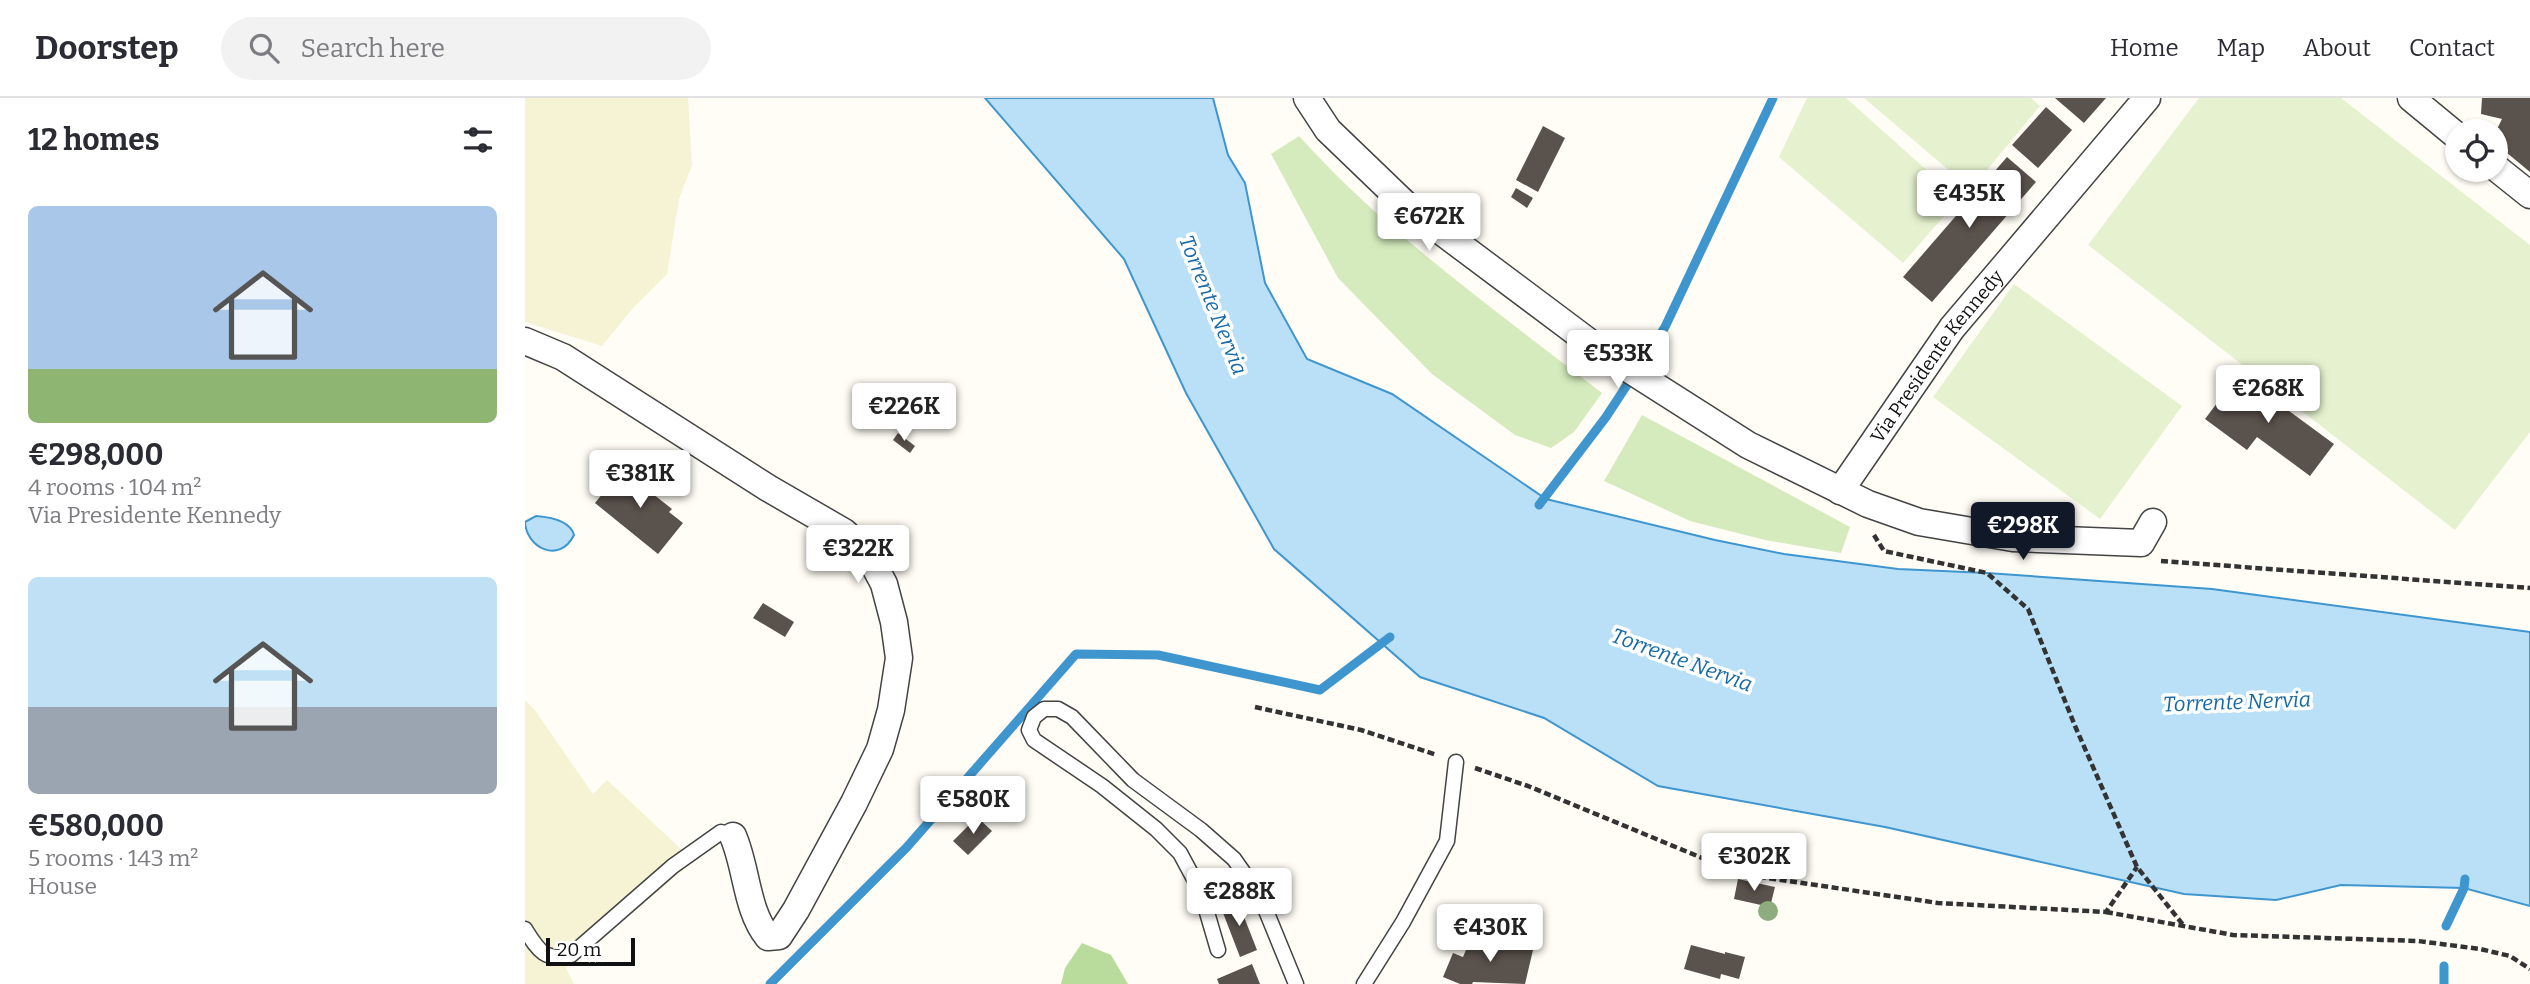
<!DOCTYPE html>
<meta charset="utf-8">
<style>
body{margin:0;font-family:Bitter,serif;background:#f2f2f3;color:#2b2b33;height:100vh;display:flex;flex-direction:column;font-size:26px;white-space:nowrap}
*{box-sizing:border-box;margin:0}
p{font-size:23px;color:#7c7c81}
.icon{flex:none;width:38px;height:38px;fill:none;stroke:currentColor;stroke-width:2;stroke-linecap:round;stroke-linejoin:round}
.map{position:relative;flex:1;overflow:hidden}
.panel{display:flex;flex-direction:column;background:#fff;width:525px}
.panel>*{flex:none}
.fabs{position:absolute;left:1920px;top:21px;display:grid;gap:14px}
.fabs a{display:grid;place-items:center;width:63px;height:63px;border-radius:50%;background:#fff;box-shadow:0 2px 5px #0004;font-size:35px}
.scale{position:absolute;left:21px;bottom:18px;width:89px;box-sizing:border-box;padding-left:7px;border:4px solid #111;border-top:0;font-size:19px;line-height:24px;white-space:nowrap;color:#111;-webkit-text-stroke:5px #fff;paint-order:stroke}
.price{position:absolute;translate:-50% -60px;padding:0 16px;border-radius:7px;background:#fff;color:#222;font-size:23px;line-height:46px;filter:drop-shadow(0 2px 4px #0008)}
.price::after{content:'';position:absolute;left:50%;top:42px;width:21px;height:16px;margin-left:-10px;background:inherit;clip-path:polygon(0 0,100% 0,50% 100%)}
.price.current{background:#111827;color:#fff}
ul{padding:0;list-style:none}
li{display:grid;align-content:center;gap:14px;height:371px;padding:0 28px}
li span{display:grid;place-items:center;height:217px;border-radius:10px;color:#555}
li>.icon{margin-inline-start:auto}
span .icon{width:126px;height:126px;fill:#fffc;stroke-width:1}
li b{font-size:30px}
h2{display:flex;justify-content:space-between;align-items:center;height:84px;padding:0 28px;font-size:30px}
header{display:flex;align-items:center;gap:42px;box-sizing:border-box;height:98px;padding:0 35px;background:#fff;border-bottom:2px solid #e1e1e2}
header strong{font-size:33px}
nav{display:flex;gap:38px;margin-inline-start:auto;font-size:24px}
.search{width:490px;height:63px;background:#f2f2f3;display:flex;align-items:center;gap:18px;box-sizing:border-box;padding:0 24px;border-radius:38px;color:#7c7c81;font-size:26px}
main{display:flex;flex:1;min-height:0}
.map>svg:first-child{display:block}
.farmland{fill:#f6f3d4}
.green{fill:#d5ebbd}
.forest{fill:#b9dc9c}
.pitch{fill:#e6f2cf}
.water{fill:#b9e0f7;stroke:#3f96cf;stroke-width:2}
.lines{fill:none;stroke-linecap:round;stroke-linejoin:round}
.stream{stroke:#3f96cf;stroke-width:9}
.building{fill:#5a524d}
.lane-casing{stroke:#444;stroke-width:17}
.street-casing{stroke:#444;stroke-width:29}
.path{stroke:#333;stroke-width:4.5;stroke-dasharray:7 3.5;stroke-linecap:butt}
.lane{stroke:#fff;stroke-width:14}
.street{stroke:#fff;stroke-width:26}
.tree{fill:#8dad7f}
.labels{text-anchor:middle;stroke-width:7;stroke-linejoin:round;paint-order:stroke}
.street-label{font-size:19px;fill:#111;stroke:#fff}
.water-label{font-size:21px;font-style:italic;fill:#1768a6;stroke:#fff}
</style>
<header>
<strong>Doorstep</strong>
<div class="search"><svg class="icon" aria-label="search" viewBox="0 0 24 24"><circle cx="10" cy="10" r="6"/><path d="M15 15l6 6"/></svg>Search here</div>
<nav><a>Home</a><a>Map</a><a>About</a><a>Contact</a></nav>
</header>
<main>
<section class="panel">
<h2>12 homes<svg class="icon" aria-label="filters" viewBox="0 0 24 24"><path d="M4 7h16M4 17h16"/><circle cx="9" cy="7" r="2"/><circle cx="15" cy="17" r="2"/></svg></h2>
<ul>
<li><span style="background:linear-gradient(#a9c7e8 75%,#8fb573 0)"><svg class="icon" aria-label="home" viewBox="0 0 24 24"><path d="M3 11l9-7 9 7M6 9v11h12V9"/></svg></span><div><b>€298,000</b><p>4 rooms · 104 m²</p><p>Via Presidente Kennedy</p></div></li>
<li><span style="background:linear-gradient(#bfe0f5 60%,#9aa5b1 0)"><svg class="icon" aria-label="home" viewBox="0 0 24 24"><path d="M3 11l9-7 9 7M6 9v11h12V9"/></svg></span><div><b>€580,000</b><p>5 rooms · 143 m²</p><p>House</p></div></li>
</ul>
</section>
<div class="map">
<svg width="2005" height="886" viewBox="0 0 2005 886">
<rect width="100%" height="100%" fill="#fffdf5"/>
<g class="farmland">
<path d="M0,0H163L167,67L154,101L142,176L108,210L77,248L0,224Z"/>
<path d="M0,602L9,611L68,696L82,682L157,752L164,767L41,870L49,886H0Z"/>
</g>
<g class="green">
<path d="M774,38C863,137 973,214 1077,295L1049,334L1026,350L990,337L907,276L813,180L746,56Z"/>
<path d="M1117,317L1325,429L1316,455L1240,442L1165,423L1079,383Z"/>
</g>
<path class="forest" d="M557,845L586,857L603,886H536L540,870Z"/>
<g class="pitch">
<path d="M1282,0H1321L1434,101L1378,165L1254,59Z"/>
<path d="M1339,0H1506L1515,8L1446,91Z"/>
<path d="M1674,0H1816L2005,147V334L1930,432L1563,147Z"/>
<path d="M1489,186L1657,308L1575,421L1408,299Z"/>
</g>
<g class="water">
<path d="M460,0H688L703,57L720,85L740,185L782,261L867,296L1021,401L1190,442L1259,456L1373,471L1462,475L1687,491L2005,534V808L1939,790L1816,787L1751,802L1659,796L1360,729L1133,688L1019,620L895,579L749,451L661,295L599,161Z"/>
<path d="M11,418C24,419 45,422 49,437C34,467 1,449 0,424Z"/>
</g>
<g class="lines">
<g class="stream">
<path d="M1014,407L1081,319L1140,229L1248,0"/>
<path d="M1921,828L1939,790L1940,781"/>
<path d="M1919,868V886"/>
<path d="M245,886L382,749L551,556L633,557L795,592L865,539"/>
</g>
</g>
<g class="building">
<path d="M1530,0H1581L1559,25Z"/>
<path d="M1957,0H2005V74L1970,45V35L1977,21L1956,16Z"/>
<path d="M1521,9L1547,32L1513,70L1487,47Z"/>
<path d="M1018,28L1040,40L1013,94L991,82Z"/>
<path d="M1482,59L1511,84L1407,204L1378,179Z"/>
<path d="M991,90L1008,100L1002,110L986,99Z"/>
<path d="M1714,276L1809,346L1785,378L1732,339L1722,352L1680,321Z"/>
<path d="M375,302L388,310L376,330L363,321Z"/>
<path d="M373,335L390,348L385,355L368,342Z"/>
<path d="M98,370L111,381L113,377L131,392L128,396L147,411L144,414L158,425L133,456L70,405Z"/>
<path d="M238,505L269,524L260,539L228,520Z"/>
<path d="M452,719L467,733L443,757L428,743Z"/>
<path d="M1213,781L1250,789L1245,809L1209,801Z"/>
<path d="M712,801L732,852L715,859L695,807Z"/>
<path d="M959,840L1008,852L1000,886L948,884L947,886H935L918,879L928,855L938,859L943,847L955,851Z"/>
<path d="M1166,847L1200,856V854L1220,859L1214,881L1196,876L1195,881L1159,871Z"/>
<path d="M727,866L735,886H694L692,881Z"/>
</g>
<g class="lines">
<g class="lane-casing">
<g id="lane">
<path d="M0,831C13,852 20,864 46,857L148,768L196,734L208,738"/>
<path d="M693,852L676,794L655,755L631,731L577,688L509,642L504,632L509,619L519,611H533L547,619L608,682L676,732L709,761L735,798L771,886"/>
<path d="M839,886L878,824L922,743L931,664"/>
</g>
</g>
<g class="street-casing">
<g id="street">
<path d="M782,0L803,32L881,107L1080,256L1223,347L1343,406L1394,424L1488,440L1616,445L1628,424"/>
<path d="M1886,0L1932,38"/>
<path d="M1970,69L2005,97"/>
<path d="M0,243L38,259L243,390L319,434L343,456L359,486L369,524L374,560L366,612L355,651L329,705L271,812L254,838L243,839C221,812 222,770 208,738"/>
<path id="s1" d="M1315,393L1427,230L1622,0"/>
</g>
</g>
<g class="path">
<path d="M1349,437L1359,453L1462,475L1503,511L1550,628L1612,769L1659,828"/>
<path d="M1636,463L2005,490"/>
<path d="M730,609L836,632L912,657"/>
<path d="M950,670L1003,688L1216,776L1413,805L1581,814L1612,769"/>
<path d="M1581,814L1708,837L1893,843L1955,851L1985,858L2005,871"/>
</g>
<use href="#lane" class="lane"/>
<use href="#street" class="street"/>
</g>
<circle class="tree" cx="1243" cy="813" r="10"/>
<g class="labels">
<g class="street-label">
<text dy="7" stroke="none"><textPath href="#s1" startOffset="166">Via Presidente Kennedy</textPath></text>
</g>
<g class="water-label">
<text transform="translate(688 207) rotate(68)" y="7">Torrente Nervia</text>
<text transform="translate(1157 562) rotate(20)" y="7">Torrente Nervia</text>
<text transform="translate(1712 604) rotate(-2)" y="7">Torrente Nervia</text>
</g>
</g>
</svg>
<div class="fabs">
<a><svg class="icon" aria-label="locate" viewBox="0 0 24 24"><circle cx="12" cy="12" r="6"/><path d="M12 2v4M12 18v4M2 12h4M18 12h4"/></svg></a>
</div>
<div class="scale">20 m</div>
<b class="price" style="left:1444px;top:132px">€435K</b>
<b class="price" style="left:904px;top:155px">€672K</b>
<b class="price" style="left:1093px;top:292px">€533K</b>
<b class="price" style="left:1743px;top:327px">€268K</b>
<b class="price" style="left:379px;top:345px">€226K</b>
<b class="price" style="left:115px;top:412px">€381K</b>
<b class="price current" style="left:1498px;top:464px">€298K</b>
<b class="price" style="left:333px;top:487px">€322K</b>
<b class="price" style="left:448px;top:738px">€580K</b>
<b class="price" style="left:1229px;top:795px">€302K</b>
<b class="price" style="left:714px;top:830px">€288K</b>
<b class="price" style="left:965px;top:866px">€430K</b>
</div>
</main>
